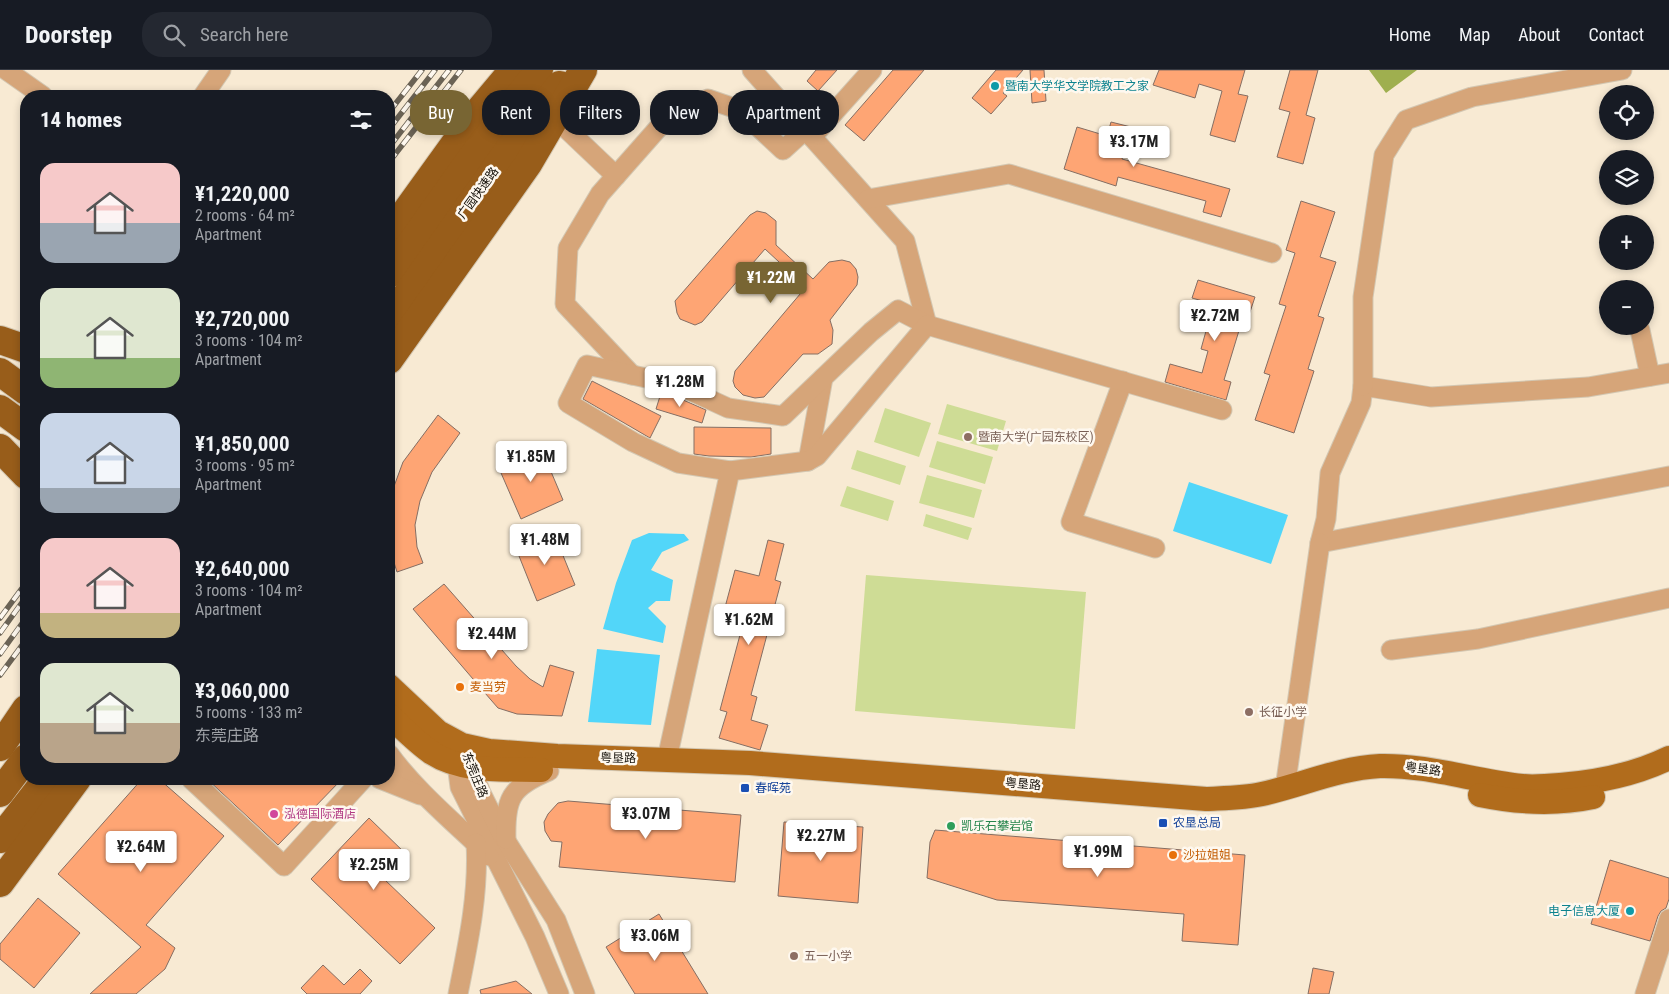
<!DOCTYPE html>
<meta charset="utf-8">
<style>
body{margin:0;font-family:"Roboto Condensed","Noto Sans SC",sans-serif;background:#242831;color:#f1f3f6;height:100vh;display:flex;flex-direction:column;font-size:19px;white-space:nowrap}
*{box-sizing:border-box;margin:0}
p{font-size:16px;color:#9ea1a6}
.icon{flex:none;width:28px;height:28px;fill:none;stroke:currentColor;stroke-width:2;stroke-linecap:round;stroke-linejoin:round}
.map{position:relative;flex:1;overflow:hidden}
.sheet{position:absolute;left:20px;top:20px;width:375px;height:695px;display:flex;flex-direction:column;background:#171b24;border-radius:20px;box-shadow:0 2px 8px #0003}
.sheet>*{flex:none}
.banner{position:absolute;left:410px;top:20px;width:475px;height:45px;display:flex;gap:10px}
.tools{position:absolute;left:1599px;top:15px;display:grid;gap:10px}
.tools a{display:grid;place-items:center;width:55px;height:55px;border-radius:50%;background:#171b24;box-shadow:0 2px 8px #0003;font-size:25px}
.price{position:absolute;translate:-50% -42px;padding:0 11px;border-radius:5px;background:#fff;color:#222;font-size:16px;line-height:32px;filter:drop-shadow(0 1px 2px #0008)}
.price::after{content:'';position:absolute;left:50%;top:30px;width:15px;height:11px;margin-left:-8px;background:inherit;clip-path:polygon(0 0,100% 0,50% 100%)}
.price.current{background:#786533;color:#fff}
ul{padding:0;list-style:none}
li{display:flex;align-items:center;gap:15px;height:125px;padding:0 20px}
li span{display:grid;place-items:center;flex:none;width:140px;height:100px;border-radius:15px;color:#555}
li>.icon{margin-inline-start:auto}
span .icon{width:60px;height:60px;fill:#fffc;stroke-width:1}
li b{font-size:21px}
h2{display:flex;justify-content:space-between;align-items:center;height:60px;padding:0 20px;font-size:21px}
.chip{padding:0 18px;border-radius:20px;background:#171b24;box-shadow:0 2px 8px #0003;font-size:18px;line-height:45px}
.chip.current{background:#786533;color:#fff}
header{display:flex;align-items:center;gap:30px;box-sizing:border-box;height:70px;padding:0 25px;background:#171b24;border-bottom:1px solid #363941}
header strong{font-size:24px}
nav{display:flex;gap:28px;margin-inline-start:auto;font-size:18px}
.search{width:350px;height:45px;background:#242831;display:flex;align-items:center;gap:12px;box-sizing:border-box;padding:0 18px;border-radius:20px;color:#9ea1a6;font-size:19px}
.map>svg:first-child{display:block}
.green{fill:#cedc95}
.forest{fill:#9faf4f}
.water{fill:#52d6f9}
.building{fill:#fea574;stroke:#856e63}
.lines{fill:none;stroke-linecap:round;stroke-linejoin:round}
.minor-casing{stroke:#d3c7b2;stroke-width:21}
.major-casing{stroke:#d3c7b2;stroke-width:26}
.highway-casing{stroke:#d3c7b2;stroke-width:30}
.minor{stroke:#d6a579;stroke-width:19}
.major{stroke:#b16c1c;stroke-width:24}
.highway{stroke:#985d1a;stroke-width:28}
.rail-casing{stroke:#6b6355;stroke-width:5.5}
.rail{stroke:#fef8ef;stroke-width:4;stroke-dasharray:11;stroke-linecap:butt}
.culture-dot{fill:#0f9aa8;stroke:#fef8ef;stroke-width:2}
.education-dot{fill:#8d6e63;stroke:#fef8ef;stroke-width:2}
.food-dot{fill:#e8710a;stroke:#fef8ef;stroke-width:2}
.transit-dot{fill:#1a4fb4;stroke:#fef8ef;stroke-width:2}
.hotel-dot{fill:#d1479c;stroke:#fef8ef;stroke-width:2}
.leisure-dot{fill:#2e9e5b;stroke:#fef8ef;stroke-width:2}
.labels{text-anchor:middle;stroke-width:5;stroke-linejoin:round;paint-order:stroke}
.culture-label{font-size:12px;fill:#0d838f;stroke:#fef8ef;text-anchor:start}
.street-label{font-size:12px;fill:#120d06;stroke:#fef8ef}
.education-label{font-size:12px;fill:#785e54;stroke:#fef8ef;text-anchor:start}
.food-label{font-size:12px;fill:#c56008;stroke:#fef8ef;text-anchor:start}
.transit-label{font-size:12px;fill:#164399;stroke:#fef8ef;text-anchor:start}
.hotel-label{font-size:12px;fill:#b23c85;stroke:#fef8ef;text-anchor:start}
.leisure-label{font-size:12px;fill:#27864d;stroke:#fef8ef;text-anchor:start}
</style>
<header>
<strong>Doorstep</strong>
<div class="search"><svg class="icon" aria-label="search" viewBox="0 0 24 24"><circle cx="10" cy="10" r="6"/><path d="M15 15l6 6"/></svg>Search here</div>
<nav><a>Home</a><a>Map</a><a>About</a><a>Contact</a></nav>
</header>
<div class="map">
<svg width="1669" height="924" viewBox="0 0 1669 924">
<rect width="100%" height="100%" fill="#f8ead3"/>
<g class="green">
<path d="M947,334L1006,351L997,381L938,364Z"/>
<path d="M885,338L931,353L919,387L874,372Z"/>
<path d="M937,371L993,387L985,414L929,397Z"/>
<path d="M857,380L906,396L900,415L851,399Z"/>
<path d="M927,405L982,420L974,448L919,433Z"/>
<path d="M847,416L894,431L888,451L840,436Z"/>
<path d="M926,444L972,458L968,470L923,456Z"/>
<path d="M866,505L1086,522L1075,659L855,641Z"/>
</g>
<path class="forest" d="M1369,0H1417L1386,23Z"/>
<g class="water">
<path d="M1189,412L1288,445L1271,494L1173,461Z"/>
<path d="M649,463L684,464L689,470L662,482L651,500L673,510L670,531H656L648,538L666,556L663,573L603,559L616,513L632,470Z"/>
<path d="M597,579L660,585L651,655L588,652Z"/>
</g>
<g class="building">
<path d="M816,0H837L818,21L807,11Z"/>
<path d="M893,0H924L864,71L845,55Z"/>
<path d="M996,0H1023L1003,23L1007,26L991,44L972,28Z"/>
<path d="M1030,0H1044L1046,31L1032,33Z"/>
<path d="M1159,0H1245L1238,24L1248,26L1235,72L1210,65L1222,21L1199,14L1195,28L1153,15Z"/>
<path d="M1290,0H1318L1306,45L1315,48L1303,94L1277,87L1290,42L1279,39Z"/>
<path d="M1111,52L1131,57L1122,89L1230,119L1221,147L1203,142L1206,131L1118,107L1116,116L1064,99L1077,57L1107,66Z"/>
<path d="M1301,131L1335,142L1320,187L1336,192L1318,246L1324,248L1308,299L1314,301L1294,363L1255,350L1270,305L1264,303L1286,236L1279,234L1295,183L1286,180Z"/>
<path d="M757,141L766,143L776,151V175L813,209L829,192L842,190L850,192L856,199L858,207L857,215L830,250L833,260L832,274L818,284H803L764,327L755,328L743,325L735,317L733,311L735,301L806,217L765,179L702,252L695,255L680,249L677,243L675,231L750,145Z"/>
<path d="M1198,210L1255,227L1249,245L1244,244L1224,310L1231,312L1226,330L1165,312L1170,294L1202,303L1208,281L1201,279L1206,261L1216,264L1224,237L1192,228Z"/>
<path d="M592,311L661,346L650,368L583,329Z"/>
<path d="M661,323L674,326L706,340L702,353L656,339Z"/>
<path d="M438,345L460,363L432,402L420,431L415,455L417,477L423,493L397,502L391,483L389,462V447L393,419L403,392Z"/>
<path d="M694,357L771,358V384L751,387L709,386L694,384Z"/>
<path d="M541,378L563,430L521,449L498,396Z"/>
<path d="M553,461L575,515L537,531L515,476Z"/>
<path d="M768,470L784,474L775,510L781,512L751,625L757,627L751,650L768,655L760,680L719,668L727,642L720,640L741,561L720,556L735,500L759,506Z"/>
<path d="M444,514L516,596L530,609L543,617L550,595L574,602L562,646L517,644L498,638L491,630L413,539Z"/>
<path d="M142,709H159L224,766L146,855L175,878L165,899L136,924H90L141,877L58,804Z"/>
<path d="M207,709H342L278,775Z"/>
<path d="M568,731L741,745L735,812L559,797L562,772L551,771L545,761L544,752L548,744L558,733Z"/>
<path d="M369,748L407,785L384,809L435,858L400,894L311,809Z"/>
<path d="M784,752L863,757L858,833L778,826Z"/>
<path d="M935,760L1245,785L1238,875L1182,871L1184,844L997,830L927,808L930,772Z"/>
<path d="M1610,790L1669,808V829L1666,838L1661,841L1658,846L1650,871L1591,854Z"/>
<path d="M38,828L80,863L34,918L0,889V874Z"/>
<path d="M659,844L708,924H635L606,877Z"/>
<path d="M323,895L344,915L360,899L372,911L360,924H307L301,918Z"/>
<path d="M1313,898L1334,902L1329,924H1308Z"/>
<path d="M516,911L532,924H481L480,920Z"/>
</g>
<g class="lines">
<g class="minor-casing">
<g id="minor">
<path d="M6,0L43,26"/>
<path d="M752,0L905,171L927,255"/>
<path d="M203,26L221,0"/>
<path d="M556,49L616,106"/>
<path d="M812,67L872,0"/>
<path d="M868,129L1009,104L1272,183"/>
<path d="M1640,260L1650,306"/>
<path d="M1669,303L1588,317L1431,327L1363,316L1361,333L1330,403L1326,449L1320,473L1669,406"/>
<path d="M632,305L565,234L568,178L600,124L660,56L708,29L740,40L783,80L805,60"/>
<path d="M1123,311L1071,452L1155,478"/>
<path d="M1363,316V227L1384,85L1406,50L1472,27L1622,0"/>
<path d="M808,391L823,308"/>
<path d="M730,401L678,393L633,372L568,333L587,295L678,315L728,338L783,346L871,262L898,240L927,255"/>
<path d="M1391,580L1478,569L1669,528"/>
<path d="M460,683L457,694L460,717L535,867L559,924"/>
<path d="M389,684C417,722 455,753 489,786"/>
<path d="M467,687L481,723L501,763L556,850L585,924"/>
<path d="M667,689L730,401L808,391L817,386L927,255L1222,340"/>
<path d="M191,709L284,796L363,709"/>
<path d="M380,709L420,725"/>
<path d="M1285,718L1320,473"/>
<path d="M506,769C505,729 510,717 549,701"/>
<path d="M458,924C468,874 479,824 476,773"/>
<path d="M1645,924L1669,849"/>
</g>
</g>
<g class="major-casing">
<g id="major">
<path d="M389,616L438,662L462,675L489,681L557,686L750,693L1206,729C1225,728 1244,728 1262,724C1302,715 1339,698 1380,696C1428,695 1474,711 1522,716C1534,717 1548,716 1560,715C1598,712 1634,705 1669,688"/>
<path d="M389,645C403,658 416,672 432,683C463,703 506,699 541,700"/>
<path d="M1480,725C1519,733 1555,735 1593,727"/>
</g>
</g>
<g class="highway-casing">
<g id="highway">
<path d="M389,165L477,43L513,0"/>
<path d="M389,204L477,80L539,0"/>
<path d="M389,250L509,79L560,15"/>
<path d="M0,270L26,279"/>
<path d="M389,290L528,94L583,0"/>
<path d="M0,302L26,321"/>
<path d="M0,339L26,358"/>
<path d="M0,378L26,405"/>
<path d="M0,677L26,639"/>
<path d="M0,723L26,688"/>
<path d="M0,769L47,709"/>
<path d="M0,813L77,709"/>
</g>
</g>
<use href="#minor" class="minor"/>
<use href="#major" class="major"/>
<use href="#highway" class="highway"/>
<g class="rail-casing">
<g id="rail">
<path d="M389,42L422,0"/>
<path d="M389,59L435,0"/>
<path d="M389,77L449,0"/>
<path d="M389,92L461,0"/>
<path d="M0,548L26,513"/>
<path d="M0,563L26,527"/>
<path d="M0,584L26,548"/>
<path d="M0,605L26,570"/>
</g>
</g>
<use href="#rail" class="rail"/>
</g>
<g class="culture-dot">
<circle cx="995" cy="16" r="5"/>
<circle cx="1630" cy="841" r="5"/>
</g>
<g class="education-dot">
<circle cx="968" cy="367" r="5"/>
<circle cx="1249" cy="642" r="5"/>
<circle cx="794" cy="886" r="5"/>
</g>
<g class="food-dot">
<circle cx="460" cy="617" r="5"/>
<circle cx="1173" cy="785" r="5"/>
</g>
<g class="transit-dot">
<rect x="740" y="713" width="10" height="10" rx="2.5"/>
<rect x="1158" y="748" width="10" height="10" rx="2.5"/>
</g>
<circle class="hotel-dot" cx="274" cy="744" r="5"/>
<circle class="leisure-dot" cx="951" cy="756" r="5"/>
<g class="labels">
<g class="culture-label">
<text x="1005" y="20">暨南大学华文学院教工之家</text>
<text x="1620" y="845" text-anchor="end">电子信息大厦</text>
</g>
<g class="street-label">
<text transform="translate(478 123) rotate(-54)" y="4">广园快速路</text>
<text transform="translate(618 688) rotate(1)" y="4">粤垦路</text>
<text transform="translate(1423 699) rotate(7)" y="4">粤垦路</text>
<text transform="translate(475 705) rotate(68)" y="4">东莞庄路</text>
<text transform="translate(1023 714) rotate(5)" y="4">粤垦路</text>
</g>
<g class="education-label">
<text x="978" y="371">暨南大学(广园东校区)</text>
<text x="1259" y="646">长征小学</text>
<text x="804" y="890">五一小学</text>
</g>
<g class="food-label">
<text x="470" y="621">麦当劳</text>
<text x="1183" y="789">沙拉姐姐</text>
</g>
<g class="transit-label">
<text x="755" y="722">春晖苑</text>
<text x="1173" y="757">农垦总局</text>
</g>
<g class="hotel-label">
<text x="284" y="748">泓德国际酒店</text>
</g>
<g class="leisure-label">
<text x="961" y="760">凯乐石攀岩馆</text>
</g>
</g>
</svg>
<div class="tools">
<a><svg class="icon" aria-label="locate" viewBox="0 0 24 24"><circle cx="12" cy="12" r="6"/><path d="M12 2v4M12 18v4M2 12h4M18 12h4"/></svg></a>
<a><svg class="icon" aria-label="layers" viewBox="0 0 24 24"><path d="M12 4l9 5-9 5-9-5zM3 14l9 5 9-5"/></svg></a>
<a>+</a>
<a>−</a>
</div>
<b class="price" style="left:1134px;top:98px">¥3.17M</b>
<b class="price current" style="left:771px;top:234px">¥1.22M</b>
<b class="price" style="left:1215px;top:272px">¥2.72M</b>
<b class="price" style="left:680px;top:338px">¥1.28M</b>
<b class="price" style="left:531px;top:413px">¥1.85M</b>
<b class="price" style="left:545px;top:496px">¥1.48M</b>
<b class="price" style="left:749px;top:576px">¥1.62M</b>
<b class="price" style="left:492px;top:590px">¥2.44M</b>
<b class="price" style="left:646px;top:770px">¥3.07M</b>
<b class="price" style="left:821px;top:792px">¥2.27M</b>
<b class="price" style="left:141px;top:803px">¥2.64M</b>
<b class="price" style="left:1098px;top:808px">¥1.99M</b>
<b class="price" style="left:374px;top:821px">¥2.25M</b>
<b class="price" style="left:655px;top:892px">¥3.06M</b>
<div class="banner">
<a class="chip current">Buy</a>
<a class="chip">Rent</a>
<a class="chip">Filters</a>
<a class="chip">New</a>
<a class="chip">Apartment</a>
</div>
<section class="sheet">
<h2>14 homes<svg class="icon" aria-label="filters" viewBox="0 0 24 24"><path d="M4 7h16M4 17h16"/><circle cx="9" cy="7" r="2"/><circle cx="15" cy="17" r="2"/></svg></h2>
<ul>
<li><span style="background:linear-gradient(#f6c9c9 60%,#9aa5b1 0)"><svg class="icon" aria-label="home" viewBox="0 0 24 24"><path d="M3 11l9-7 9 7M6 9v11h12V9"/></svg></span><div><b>¥1,220,000</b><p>2 rooms · 64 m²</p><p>Apartment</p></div></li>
<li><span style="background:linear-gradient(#dfe7d0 70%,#8fb573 0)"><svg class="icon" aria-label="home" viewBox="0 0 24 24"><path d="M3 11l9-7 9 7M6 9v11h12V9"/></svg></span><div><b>¥2,720,000</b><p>3 rooms · 104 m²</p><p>Apartment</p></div></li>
<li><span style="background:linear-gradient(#c9d6e8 75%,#9aa5b1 0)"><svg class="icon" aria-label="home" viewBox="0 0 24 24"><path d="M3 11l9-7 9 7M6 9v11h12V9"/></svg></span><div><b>¥1,850,000</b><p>3 rooms · 95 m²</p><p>Apartment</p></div></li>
<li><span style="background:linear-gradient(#f6c9c9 75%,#c2b280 0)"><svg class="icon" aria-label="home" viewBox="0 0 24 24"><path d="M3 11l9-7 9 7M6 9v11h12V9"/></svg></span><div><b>¥2,640,000</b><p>3 rooms · 104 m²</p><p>Apartment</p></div></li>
<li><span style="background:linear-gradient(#dfe7d0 60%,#b9a48a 0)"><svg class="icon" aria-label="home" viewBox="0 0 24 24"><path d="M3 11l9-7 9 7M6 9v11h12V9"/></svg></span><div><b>¥3,060,000</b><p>5 rooms · 133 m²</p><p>东莞庄路</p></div></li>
</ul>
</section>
</div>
